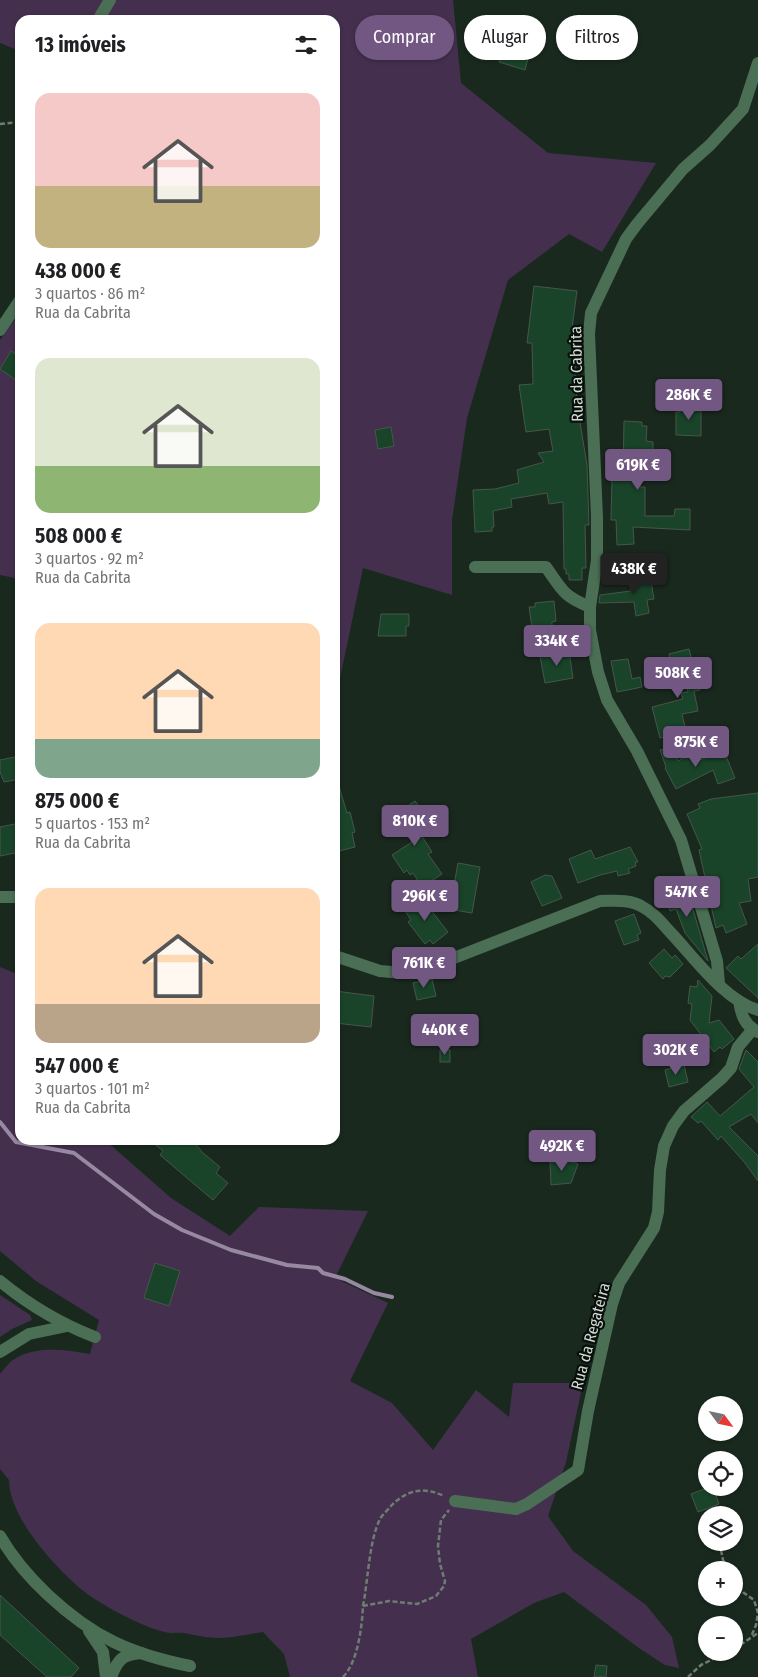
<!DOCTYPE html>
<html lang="pt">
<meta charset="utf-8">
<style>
body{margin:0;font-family:"Fira Sans Condensed",sans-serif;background:#f2f2f2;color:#202124;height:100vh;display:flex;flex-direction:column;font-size:19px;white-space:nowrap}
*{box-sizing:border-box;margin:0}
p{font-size:16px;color:#757577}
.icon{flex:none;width:28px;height:28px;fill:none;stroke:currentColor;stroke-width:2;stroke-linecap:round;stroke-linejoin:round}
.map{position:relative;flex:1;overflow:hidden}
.sheet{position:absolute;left:15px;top:15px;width:325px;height:1130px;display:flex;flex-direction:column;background:#fff;border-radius:15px;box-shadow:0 1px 4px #0004}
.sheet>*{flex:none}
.top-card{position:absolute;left:355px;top:15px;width:328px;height:45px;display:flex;gap:10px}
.needle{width:32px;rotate:123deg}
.controls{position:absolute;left:698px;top:1396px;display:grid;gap:10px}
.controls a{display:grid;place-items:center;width:45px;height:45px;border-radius:50%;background:#fff;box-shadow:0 1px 4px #0004;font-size:25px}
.price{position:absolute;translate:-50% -42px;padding:0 11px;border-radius:5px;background:#735783;color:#fff;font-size:16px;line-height:32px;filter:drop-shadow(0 1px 2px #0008)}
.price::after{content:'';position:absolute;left:50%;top:30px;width:15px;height:11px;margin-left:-8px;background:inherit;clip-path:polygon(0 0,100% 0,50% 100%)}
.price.active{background:#222;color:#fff}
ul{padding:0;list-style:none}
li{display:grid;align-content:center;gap:10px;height:265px;padding:0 20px}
li span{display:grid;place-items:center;height:155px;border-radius:15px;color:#555}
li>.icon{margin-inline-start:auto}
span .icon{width:90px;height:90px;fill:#fffc;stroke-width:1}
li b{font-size:21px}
h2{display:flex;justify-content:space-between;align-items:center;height:60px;padding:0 20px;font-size:21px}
.pill{padding:0 18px;border-radius:22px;background:#fff;box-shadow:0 1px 4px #0004;font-size:18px;line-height:45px}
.pill.active{background:#735783;color:#fff}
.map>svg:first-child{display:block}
.green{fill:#44304e}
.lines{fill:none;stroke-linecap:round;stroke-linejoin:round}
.stream{stroke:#9889a3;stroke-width:4}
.building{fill:#194429;stroke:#46564a}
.path{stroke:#6f7c73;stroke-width:2.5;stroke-dasharray:5 2.5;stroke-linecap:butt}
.minor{stroke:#4b6f55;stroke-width:12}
.labels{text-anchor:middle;stroke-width:4.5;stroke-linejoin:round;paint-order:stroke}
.street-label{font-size:16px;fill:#d1dbd4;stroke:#090f0b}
</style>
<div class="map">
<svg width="758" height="1677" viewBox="0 0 758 1677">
<rect width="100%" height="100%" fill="#19291e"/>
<g class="green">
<path d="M0,0H453L461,83L548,153L656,163L602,252L569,234L508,280L467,418L452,520V595L363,568L337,693L335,692V20H20V51L0,43Z"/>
<path d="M20,313V579L0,575V340Z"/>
<path d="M0,967L15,973L20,979V1140H105L171,1198L230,1236L259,1207L368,1211L335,1278L388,1303L350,1381L392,1403L433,1450L476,1390L509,1417L513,1383H583L566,1462L548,1516L573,1551L646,1605L672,1637L679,1668L665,1665L639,1648L564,1592L534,1603L471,1639L478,1677H290L284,1654L263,1632C249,1634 233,1638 218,1638C207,1638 195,1635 184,1633C178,1632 171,1634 165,1632C144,1628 97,1603 81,1589C54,1566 9,1517 9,1480L0,1469V1374C4,1370 8,1363 13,1360C36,1345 65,1350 90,1354L99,1320L36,1281L0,1251Z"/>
<path d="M0,1295L30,1315L32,1320L12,1329L0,1337Z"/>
</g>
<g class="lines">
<path class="stream" d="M0,1122L16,1142L74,1153L154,1214L182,1230L231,1250L287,1265L318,1268L323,1273L345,1279L374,1293L392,1297"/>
</g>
<g class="building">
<path d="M494,28L508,32L506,38L531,47L525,70L499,62L503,48L472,40V34L493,36Z"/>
<path d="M534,286L577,291L570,343H574L577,404L587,465L589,525H585L586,568H582V580H569V574H566V569H564L563,502L549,504L547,493L511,499L512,507L493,511L494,527H492V531L475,532L473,490L495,489L519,483L517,470L544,462L538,453L553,451L549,429L526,432L519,385L533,384L532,343H527Z"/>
<path d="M11,351L20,357V383L0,369Z"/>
<path d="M680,405H701V436L676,435V412H680Z"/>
<path d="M624,421L642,422V426H647L646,441L653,442V456H649V459H641L640,487H645V516H674L675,509H690V530L633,527L634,544L617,545L616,520H611L612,478H623Z"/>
<path d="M391,427L394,446L378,449L375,430Z"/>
<path d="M650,575L654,599L647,600L649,613L636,616L634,602L599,603L600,595L631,591L630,577Z"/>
<path d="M554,601L556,621L552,622V627L536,629V627H532L529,607H535V603Z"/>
<path d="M381,614H409V626H406V636H378Z"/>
<path d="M689,649L700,690L694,691L698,711L682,714L686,731L660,738L652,707L683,699L681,693L688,692L682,663L671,665L669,654Z"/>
<path d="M569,651L573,678L545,683L540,656Z"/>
<path d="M628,659L632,679L640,677L642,687L617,692L611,661Z"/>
<path d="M672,747L678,761L691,754L694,762L724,751L735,778L718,784L713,770L676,789L665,768L666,767L660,750Z"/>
<path d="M20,756V779L4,782L0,772V760Z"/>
<path d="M335,783H338L347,813L350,812L355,832L352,833L355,847L335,852Z"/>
<path d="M758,793V877L748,879L751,901L739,903L747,924L726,933L723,925L716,928L699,850L702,849L687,814L700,808L698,804L711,799Z"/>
<path d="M415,801L426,817L422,820L425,824L418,830L432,852L428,854L442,874L422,887L413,873L410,875L407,870L404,873L392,855L412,842L393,816Z"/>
<path d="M20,823V852L0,856V827Z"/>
<path d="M630,847L638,862H635L636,866L628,869L630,873L618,876L617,871L600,875L578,883L569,859L591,850L595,859Z"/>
<path d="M458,863L480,867L472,913L454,910L457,897L452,896Z"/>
<path d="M545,875L552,876L562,898L542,906L531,882Z"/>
<path d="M687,889L708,961L685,933L676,909L670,911L666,897Z"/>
<path d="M420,896L448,932L433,944L430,940L425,944L408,922L411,920L404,909Z"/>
<path d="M634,914L641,933L637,935L639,940L624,945L615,921Z"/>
<path d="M758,944V998L726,968L738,956L741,959Z"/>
<path d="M664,949L672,958L675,955L683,964L670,977L665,976L663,979L649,963Z"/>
<path d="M432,979L436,996L417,1000L413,983Z"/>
<path d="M698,980L712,996L709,1023L719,1020L734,1039L722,1049L720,1047L714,1052L690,1020L692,1004L688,1003L690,986L697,987Z"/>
<path d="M335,991L374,996L371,1027L335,1023Z"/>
<rect x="440" y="1050" width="10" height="12"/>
<path d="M746,1050L758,1062V1123L751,1114L729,1127L758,1156V1181L745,1163L721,1136L718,1140L701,1121L698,1123L691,1117L707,1102L720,1116L754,1087L739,1069Z"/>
<path d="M684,1065L688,1082L669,1087L665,1070Z"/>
<path d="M150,1140H192L203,1153L220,1167L216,1173L228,1183L213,1200L160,1155L163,1151Z"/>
<path d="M570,1161L578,1164L571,1183L551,1185L550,1162Z"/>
<path d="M155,1263L180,1271L169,1306L144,1298Z"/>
<path d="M707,1488H713L719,1504L698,1512L691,1494Z"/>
<path d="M0,1595L79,1668L71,1677H47L0,1635Z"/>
<path d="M596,1665L607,1666L606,1677H594Z"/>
</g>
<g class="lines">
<g class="path">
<path d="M0,124L20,122"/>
<path d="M721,1550L723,1560L728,1570"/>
<path d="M734,1580L744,1593L754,1600L758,1613L756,1625L751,1637"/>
<path d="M363,1606C368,1581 369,1541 380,1519C382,1515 387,1511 390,1507C406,1490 423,1486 444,1496"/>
<path d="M734,1649L758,1633"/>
<path d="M343,1677C358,1662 362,1626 363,1606L389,1601L417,1604L436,1596L444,1586L445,1581L440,1564L438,1546L441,1520L449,1510"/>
<path d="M688,1677L701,1665L728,1652"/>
</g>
<g class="minor">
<path d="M98,20L110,0"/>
<path d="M0,330L20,300"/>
<path d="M475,567H546C562,590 563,596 590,607"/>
<path d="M0,897H20"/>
<path d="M335,956L380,971L403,973L431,967L600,901C614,901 629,899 641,906C653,912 661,922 670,932C694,957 724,1000 758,1010"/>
<path d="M719,984L717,961L681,840L637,751L607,700L598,672L590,630V607L597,560V517L589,334L591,313L626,239L637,224L683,169L710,145L743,109L758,63"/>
<path d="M739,1001C741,1015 745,1026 758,1032"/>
<path d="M0,1281C29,1305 59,1323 95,1337"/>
<path d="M0,1352L29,1334L67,1326"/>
<path d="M455,1501L516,1509L527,1504L578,1470L588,1411L612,1304L619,1283L654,1228L658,1212L660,1170L664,1146L673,1126L684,1111L722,1078L731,1068L738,1047L753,1029"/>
<path d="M0,1536C13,1559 29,1577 48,1595C93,1637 130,1654 190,1666"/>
<path d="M89,1631L103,1652L106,1677"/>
<path d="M111,1677C118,1659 122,1655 141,1653"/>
</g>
</g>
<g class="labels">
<g class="street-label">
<text transform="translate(576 374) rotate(-91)" y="6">Rua da Cabrita</text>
<text transform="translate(590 1336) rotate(-75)" y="6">Rua da Regateira</text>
</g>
</g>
</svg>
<div class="controls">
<a><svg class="needle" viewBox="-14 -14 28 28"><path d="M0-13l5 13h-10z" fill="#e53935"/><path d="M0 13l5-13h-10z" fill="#757577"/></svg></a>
<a><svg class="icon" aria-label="locate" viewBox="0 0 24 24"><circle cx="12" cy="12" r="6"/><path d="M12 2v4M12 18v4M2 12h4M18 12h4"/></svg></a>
<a><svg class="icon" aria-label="layers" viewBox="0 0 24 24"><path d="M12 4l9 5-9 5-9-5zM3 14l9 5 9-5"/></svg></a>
<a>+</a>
<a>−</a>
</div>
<b class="price" style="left:689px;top:421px">286K €</b>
<b class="price" style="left:638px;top:491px">619K €</b>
<b class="price active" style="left:634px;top:595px">438K €</b>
<b class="price" style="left:557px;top:667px">334K €</b>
<b class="price" style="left:678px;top:699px">508K €</b>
<b class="price" style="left:696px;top:768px">875K €</b>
<b class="price" style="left:415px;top:847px">810K €</b>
<b class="price" style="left:687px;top:918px">547K €</b>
<b class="price" style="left:425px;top:922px">296K €</b>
<b class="price" style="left:424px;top:989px">761K €</b>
<b class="price" style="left:445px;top:1056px">440K €</b>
<b class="price" style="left:676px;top:1076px">302K €</b>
<b class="price" style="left:562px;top:1172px">492K €</b>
<div class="top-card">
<a class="pill active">Comprar</a>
<a class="pill">Alugar</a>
<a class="pill">Filtros</a>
</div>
<section class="sheet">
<h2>13 imóveis<svg class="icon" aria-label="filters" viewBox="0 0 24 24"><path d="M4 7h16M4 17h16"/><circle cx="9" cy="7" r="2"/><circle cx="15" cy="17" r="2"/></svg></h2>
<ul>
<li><span style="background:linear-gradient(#f6c9c9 60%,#c2b280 0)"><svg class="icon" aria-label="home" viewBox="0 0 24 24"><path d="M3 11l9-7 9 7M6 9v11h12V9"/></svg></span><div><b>438 000 €</b><p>3 quartos · 86 m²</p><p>Rua da Cabrita</p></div></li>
<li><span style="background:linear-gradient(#dfe7d0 70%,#8fb573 0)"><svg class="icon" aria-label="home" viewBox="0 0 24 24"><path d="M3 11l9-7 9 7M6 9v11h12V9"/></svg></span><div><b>508 000 €</b><p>3 quartos · 92 m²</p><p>Rua da Cabrita</p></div></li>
<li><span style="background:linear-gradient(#ffd9b3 75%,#7fa58c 0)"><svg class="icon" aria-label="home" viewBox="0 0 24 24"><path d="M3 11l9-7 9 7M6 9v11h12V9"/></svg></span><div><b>875 000 €</b><p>5 quartos · 153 m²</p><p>Rua da Cabrita</p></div></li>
<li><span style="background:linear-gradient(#ffd9b3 75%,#b9a48a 0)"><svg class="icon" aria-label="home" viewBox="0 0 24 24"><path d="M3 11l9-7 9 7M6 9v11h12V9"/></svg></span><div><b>547 000 €</b><p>3 quartos · 101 m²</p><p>Rua da Cabrita</p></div></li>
</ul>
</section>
</div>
